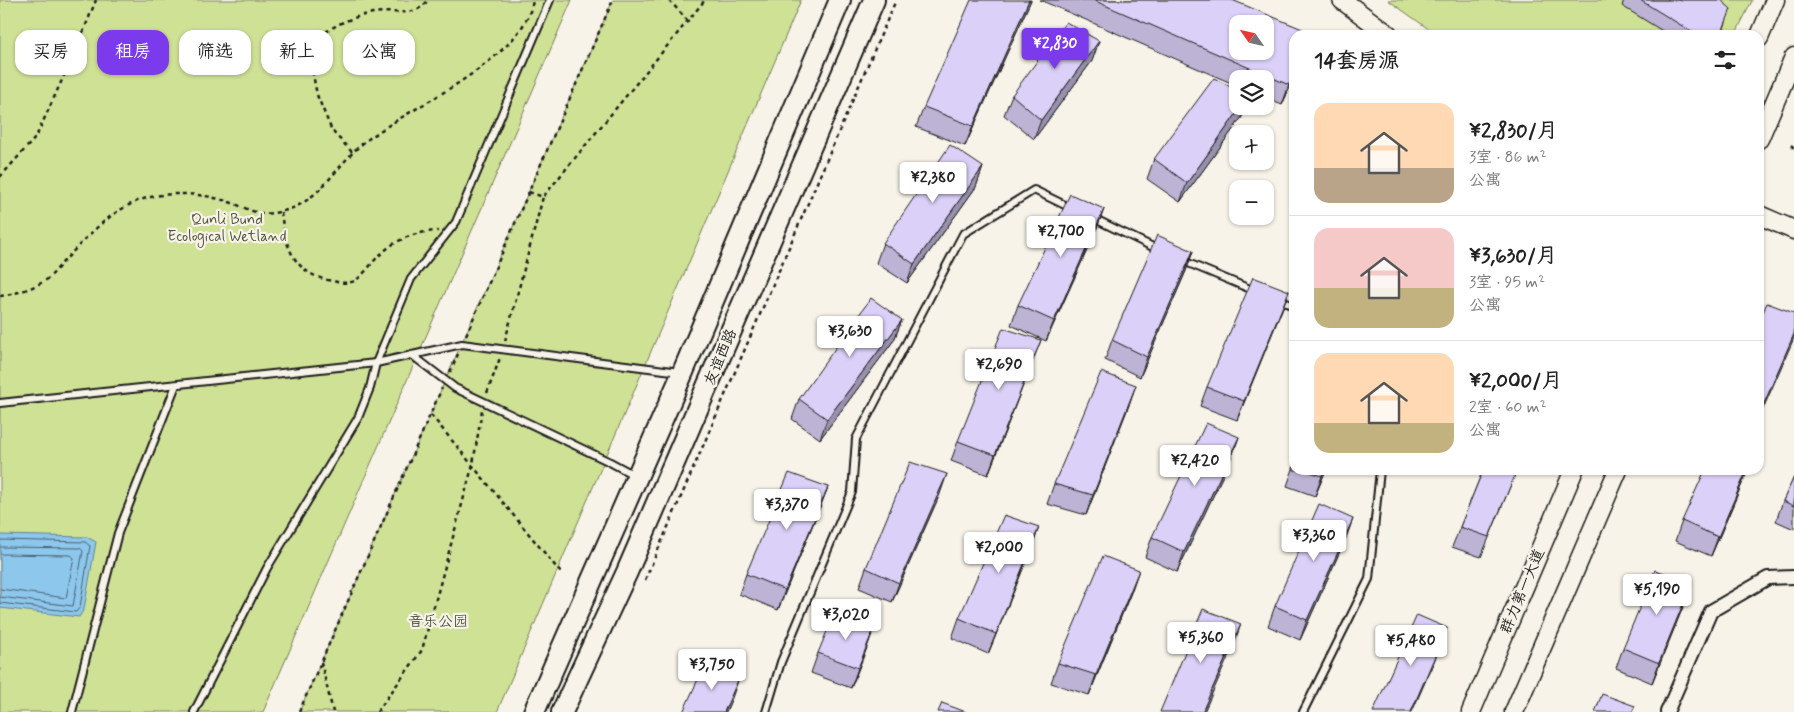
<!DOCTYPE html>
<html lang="zh">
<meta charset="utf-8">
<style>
body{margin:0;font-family:Mynerve,"LXGW WenKai TC",sans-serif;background:#f2f2f2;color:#222;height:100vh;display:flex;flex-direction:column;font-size:19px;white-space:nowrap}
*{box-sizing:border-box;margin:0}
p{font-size:16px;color:#767676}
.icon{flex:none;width:28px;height:28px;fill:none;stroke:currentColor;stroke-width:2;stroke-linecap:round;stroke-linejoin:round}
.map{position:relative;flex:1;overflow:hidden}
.details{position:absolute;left:1289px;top:30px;width:475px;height:445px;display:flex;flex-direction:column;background:#fff;border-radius:15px;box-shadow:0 1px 4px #0004}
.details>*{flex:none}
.banner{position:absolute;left:15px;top:30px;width:475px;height:45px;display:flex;gap:10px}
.needle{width:32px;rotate:304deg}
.fabs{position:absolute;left:1229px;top:15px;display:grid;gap:10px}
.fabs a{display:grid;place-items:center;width:45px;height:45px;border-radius:10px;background:#fff;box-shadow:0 1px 4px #0004;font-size:25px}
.price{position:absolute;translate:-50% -42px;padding:0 11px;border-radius:5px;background:#fff;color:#222;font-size:16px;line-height:32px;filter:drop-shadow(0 1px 2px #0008)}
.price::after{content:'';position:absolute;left:50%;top:30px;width:15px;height:11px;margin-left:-8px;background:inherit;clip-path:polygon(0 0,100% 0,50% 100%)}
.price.on{background:#7c3aed;color:#fff}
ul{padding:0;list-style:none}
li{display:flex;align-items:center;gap:15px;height:125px;padding:0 25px}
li+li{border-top:1px solid #e0e0e0}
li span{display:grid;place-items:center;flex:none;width:140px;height:100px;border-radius:15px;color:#555}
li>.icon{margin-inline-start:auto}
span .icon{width:60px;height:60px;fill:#fffc;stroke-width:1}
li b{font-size:21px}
h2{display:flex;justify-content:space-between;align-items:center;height:60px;padding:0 25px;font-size:21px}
.pill{padding:0 18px;border-radius:15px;background:#fff;box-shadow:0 1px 4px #0004;font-size:18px;line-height:45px}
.pill.on{background:#7c3aed;color:#fff}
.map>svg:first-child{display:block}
.green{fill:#cfe195;stroke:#767e58}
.water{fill:#8dc7ec;stroke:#608399}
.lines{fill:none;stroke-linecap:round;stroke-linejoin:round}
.shore{stroke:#49606f;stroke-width:1}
.service-casing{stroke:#1c1c1c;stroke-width:10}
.minor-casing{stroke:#1c1c1c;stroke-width:16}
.secondary-casing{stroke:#1c1c1c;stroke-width:21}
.primary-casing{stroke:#1c1c1c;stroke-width:24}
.path{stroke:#1c1c1c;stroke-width:2.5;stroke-dasharray:4 4;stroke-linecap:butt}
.service{stroke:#f7f3e8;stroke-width:6}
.minor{stroke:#f7f3e8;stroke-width:12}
.secondary{stroke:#f7f3e8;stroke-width:18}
.primary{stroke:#f7f3e8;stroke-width:20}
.wall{fill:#bcb3d5;stroke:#1c1c1c}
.shaded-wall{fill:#9992ae;stroke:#1c1c1c}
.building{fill:#dbd0f8;stroke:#1c1c1c;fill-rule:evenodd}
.labels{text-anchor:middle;stroke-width:4.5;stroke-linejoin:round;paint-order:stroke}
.park-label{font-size:15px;fill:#525740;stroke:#f7f3e8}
.street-label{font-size:15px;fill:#1c1c1c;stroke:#f7f3e8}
</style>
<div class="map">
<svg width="1794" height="712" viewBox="0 0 1794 712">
<rect width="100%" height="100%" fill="#f7f3e8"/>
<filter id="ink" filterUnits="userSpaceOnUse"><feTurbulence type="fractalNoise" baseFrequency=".02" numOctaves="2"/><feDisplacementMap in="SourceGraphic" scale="10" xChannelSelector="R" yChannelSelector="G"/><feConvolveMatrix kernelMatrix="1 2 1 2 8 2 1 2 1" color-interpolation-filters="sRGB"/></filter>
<g filter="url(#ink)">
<g class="green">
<path d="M0,0H572L263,712H0Z"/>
<path d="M613,0H801L497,712H299Z"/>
<path d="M1388,0H1752V1L1735,35H1437Z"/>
</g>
<path class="water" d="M0,535L87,537L96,542L84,609L79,617L0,608Z"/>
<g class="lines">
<g class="shore">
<path d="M0,540L85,542L90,546L80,607L76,612L0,603"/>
<path d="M0,547L80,548L83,551L73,606L0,597"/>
<path d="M0,554L71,555L74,558L66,598L0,589"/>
</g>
<g class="service-casing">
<g id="service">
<path d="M1093,218L1159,250"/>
<path d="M1181,260L1255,291"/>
<path d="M1276,299L1294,306"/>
<path d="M412,355L455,388L610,462L634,475"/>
<path d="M0,403L376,363L462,344L680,372"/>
<path d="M72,712L118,533L176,385"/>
<path d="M194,712L267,568L358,418L370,388L376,363L411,279L456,222L550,0"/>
<path d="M766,712L781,662L852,492L856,439L963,234L1034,190L1071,208"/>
<path d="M1303,712L1369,579L1380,470"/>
</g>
</g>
<g class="minor-casing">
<path id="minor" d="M1667,712L1711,611L1768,578L1794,577"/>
</g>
<g class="secondary-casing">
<g id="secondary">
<path d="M1342,0L1389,35"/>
<path d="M1759,38L1775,0"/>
<path d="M1759,139L1794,57"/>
<path d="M1759,215L1794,230"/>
<path d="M1471,712L1574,470"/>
<path d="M1514,712L1618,470"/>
</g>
</g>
<g class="primary-casing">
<g id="primary">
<path d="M534,712L683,372L840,0"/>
<path d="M562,712L627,572L874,0"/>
</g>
</g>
<g class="path">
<path d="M669,0L688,21"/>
<path d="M1791,145L1794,148"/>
<path d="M352,152L332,131L317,95L311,64L317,40C331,25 353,17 373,13C392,10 417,18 428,0"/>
<path d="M0,177L36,137L78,45L96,0"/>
<path d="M529,192L543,197L705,0"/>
<path d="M281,212C285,247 294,275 333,281C340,283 350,284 356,280C362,276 369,267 374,261C392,241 411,232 438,231"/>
<path d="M0,296C15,294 34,288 46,280C53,275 58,267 64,261C85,239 105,216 133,203C161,190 200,192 229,202C249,208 256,217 279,212C321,204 336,163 367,140C413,105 524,60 533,0"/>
<path d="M466,335L613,0"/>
<path d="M505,341L543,197"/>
<path d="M450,372L458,354"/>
<path d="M487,393L500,358"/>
<path d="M431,415L561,573"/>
<path d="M645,580L896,0"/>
<path d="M321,662L333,712"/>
<path d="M299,712L442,388"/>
<path d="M377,712L422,650L473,464L482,410"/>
</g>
<use href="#service" class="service"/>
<use href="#minor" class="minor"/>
<use href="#secondary" class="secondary"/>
<use href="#primary" class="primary"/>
</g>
<g class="wall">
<path d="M1031,0L965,146L916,127L924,107Z"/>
<path d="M1040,0H1232L1294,35V78L1282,105L1265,98V79H1238V86Z"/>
<path d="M1624,0H1721L1726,23L1721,35H1669L1622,6Z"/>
<path d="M1099,41L1092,61L1034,139L1004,115L1012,95Z"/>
<path d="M1238,106H1246L1242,117L1180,202L1147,179L1154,159Z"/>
<path d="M983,167L976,187L907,283L876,263L883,243Z"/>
<path d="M1104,209L1097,228L1046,341L1011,325L1018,305Z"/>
<path d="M1193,251L1186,271L1140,377L1105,360L1112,340Z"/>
<path d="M1289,291L1237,420L1200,406L1207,387Z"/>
<path d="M902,320L894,340L820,439L792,419L799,399Z"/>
<path d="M1033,360L988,475L951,461L958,441Z"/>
<path d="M1129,405L1086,515L1047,504L1054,484Z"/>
<path d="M1239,437L1232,456L1177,572L1145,557L1152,537Z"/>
<path d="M1294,466V470H1326L1315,496L1287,486Z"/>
<path d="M1483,470H1517L1481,557L1452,547Z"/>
<path d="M1748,470L1711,556L1675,541L1682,521Z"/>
<path d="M1794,477V529L1776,521L1783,501Z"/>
<path d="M828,487L820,507L778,610L739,594L746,574Z"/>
<path d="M940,494L892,602L859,588L866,568Z"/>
<path d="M1039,527L1032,547L988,654L952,638L959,618Z"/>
<path d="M1346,538L1300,640L1268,626L1275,606Z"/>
<path d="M1132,590L1089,695L1051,683L1058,663Z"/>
<path d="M1685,602L1652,683L1616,668L1623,648Z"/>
<path d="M874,628L851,688L811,673L818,653Z"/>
</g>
<g class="shaded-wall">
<path d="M1029,0H1031L965,146L973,126Z"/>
<path d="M1099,41L1092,61L1034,139L1041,120Z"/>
<path d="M1294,74V78L1282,105L1289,85Z"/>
<path d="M1242,106H1246L1242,117L1180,202L1187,183Z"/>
<path d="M983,167L976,187L907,283L914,264Z"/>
<path d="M1104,209L1097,228L1046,341L1054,321Z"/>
<path d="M1193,251L1186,271L1140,377L1147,357Z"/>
<path d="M1289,291L1282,310L1237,420L1244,401Z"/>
<path d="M902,320L894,340L820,439L827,419Z"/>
<path d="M1794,334V338L1759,418V415Z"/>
<path d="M1041,340L1033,360L988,475L995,455Z"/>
<path d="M1136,385L1129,405L1086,515L1093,495Z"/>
<path d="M1239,437L1232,456L1177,572L1184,552Z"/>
<path d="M1324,470H1326L1315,496L1322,476Z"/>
<path d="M1747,470H1748L1711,556L1718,537Z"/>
<path d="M947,474L940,494L892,602L899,583Z"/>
<path d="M828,487L820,507L778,610L785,590Z"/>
<path d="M1353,519L1346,538L1300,640L1307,620Z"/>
<path d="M1039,527L1032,547L988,654L996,634Z"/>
<path d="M1139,570L1132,590L1089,695L1096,675Z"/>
<path d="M1692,582L1685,602L1652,683L1659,663Z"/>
<path d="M1241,624L1234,644L1204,712H1202Z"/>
<path d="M874,628L867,648L851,688L858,668Z"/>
<path d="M1447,628L1440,648L1412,712H1411Z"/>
<path d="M739,678L732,698L726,712H724Z"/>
</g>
<g class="building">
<path d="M971,0H1029L973,126L924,107Z"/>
<path d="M1093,0H1232L1312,33L1311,35H1294V74L1289,85ZM1238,24H1265V51H1238Z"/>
<path d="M1640,0H1721L1731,9L1721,35H1697Z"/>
<path d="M1066,22L1099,41L1041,120L1012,95Z"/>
<path d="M1214,78L1238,91V106H1242L1187,183L1154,159Z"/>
<path d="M950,145L983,167L914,264L883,243Z"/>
<path d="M1070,194L1104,209L1054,321L1018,305Z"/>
<path d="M1157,235L1193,251L1147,357L1112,340Z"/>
<path d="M1253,277L1289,291L1244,401L1207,387Z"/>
<path d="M871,298L902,320L827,419L799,399Z"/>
<path d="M1767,303L1794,313V334L1759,415V321Z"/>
<path d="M1003,328L1041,340L995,455L958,441Z"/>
<path d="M1101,372L1136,385L1093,495L1054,484Z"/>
<path d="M1206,423L1239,437L1184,552L1152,537Z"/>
<path d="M910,462L947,474L899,583L866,568Z"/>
<path d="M1305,470H1324L1322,476Z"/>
<path d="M1483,470H1517L1489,537L1460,527Z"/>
<path d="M1705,470H1747L1718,537L1682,521Z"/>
<path d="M789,473L828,487L785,590L746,574Z"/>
<path d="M1794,477V506L1783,501Z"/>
<path d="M1319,504L1353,519L1307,620L1275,606Z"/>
<path d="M1004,515L1039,527L996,634L959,618Z"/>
<path d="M1103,556L1139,570L1096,675L1058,663Z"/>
<path d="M1655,570L1692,582L1659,663L1623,648Z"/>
<path d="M1203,609L1241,624L1202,712H1160Z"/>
<path d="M834,614L874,628L858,668L818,653Z"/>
<path d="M1417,615L1447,628L1411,712H1373Z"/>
<path d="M705,664L739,678L724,712H683Z"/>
<path d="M1602,694L1635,706L1632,712H1595Z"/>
<path d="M942,703L966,712H938Z"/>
</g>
</g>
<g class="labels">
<g class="park-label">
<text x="227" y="224">Qunli Bund<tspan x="227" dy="17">Ecological Wetland</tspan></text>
<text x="438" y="626">音乐公园</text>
</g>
<g class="street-label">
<text transform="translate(720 357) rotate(-67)" y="5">友谊西路</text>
<text transform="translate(1522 591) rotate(-67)" y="5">群力第一大道</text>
</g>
</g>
</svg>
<div class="fabs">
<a><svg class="needle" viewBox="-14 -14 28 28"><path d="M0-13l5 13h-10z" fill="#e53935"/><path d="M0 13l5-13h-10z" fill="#767676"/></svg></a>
<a><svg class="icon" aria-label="layers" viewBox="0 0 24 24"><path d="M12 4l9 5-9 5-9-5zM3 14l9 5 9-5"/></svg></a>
<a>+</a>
<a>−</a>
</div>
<b class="price on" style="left:1055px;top:70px">¥2,830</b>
<b class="price" style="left:933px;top:204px">¥2,380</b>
<b class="price" style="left:1061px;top:258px">¥2,700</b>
<b class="price" style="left:850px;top:358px">¥3,630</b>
<b class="price" style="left:999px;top:391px">¥2,690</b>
<b class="price" style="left:1195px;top:487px">¥2,420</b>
<b class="price" style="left:787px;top:531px">¥3,370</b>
<b class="price" style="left:1314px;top:562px">¥3,360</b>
<b class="price" style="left:999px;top:574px">¥2,000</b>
<b class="price" style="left:1657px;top:616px">¥5,190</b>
<b class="price" style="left:846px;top:641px">¥3,020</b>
<b class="price" style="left:1201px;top:664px">¥5,360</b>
<b class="price" style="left:1411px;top:667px">¥5,480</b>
<b class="price" style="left:712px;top:691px">¥3,750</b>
<div class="banner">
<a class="pill">买房</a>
<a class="pill on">租房</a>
<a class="pill">筛选</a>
<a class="pill">新上</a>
<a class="pill">公寓</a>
</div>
<section class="details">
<h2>14套房源<svg class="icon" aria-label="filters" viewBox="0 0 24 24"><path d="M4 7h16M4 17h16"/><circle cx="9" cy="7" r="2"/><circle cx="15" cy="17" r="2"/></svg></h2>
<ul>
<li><span style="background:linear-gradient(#ffd9b3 65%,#b9a48a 0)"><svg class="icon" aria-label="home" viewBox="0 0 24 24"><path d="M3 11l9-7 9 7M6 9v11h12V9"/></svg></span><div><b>¥2,830/月</b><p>3室 · 86 m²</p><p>公寓</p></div></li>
<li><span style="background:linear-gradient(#f6c9c9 60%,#c2b280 0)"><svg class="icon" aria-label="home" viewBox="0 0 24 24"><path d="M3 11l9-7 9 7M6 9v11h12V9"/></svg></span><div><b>¥3,630/月</b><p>3室 · 95 m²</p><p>公寓</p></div></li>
<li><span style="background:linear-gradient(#ffd9b3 70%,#c2b280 0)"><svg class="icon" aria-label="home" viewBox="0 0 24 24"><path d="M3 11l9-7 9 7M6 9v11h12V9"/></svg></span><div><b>¥2,000/月</b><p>2室 · 60 m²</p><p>公寓</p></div></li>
</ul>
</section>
</div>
